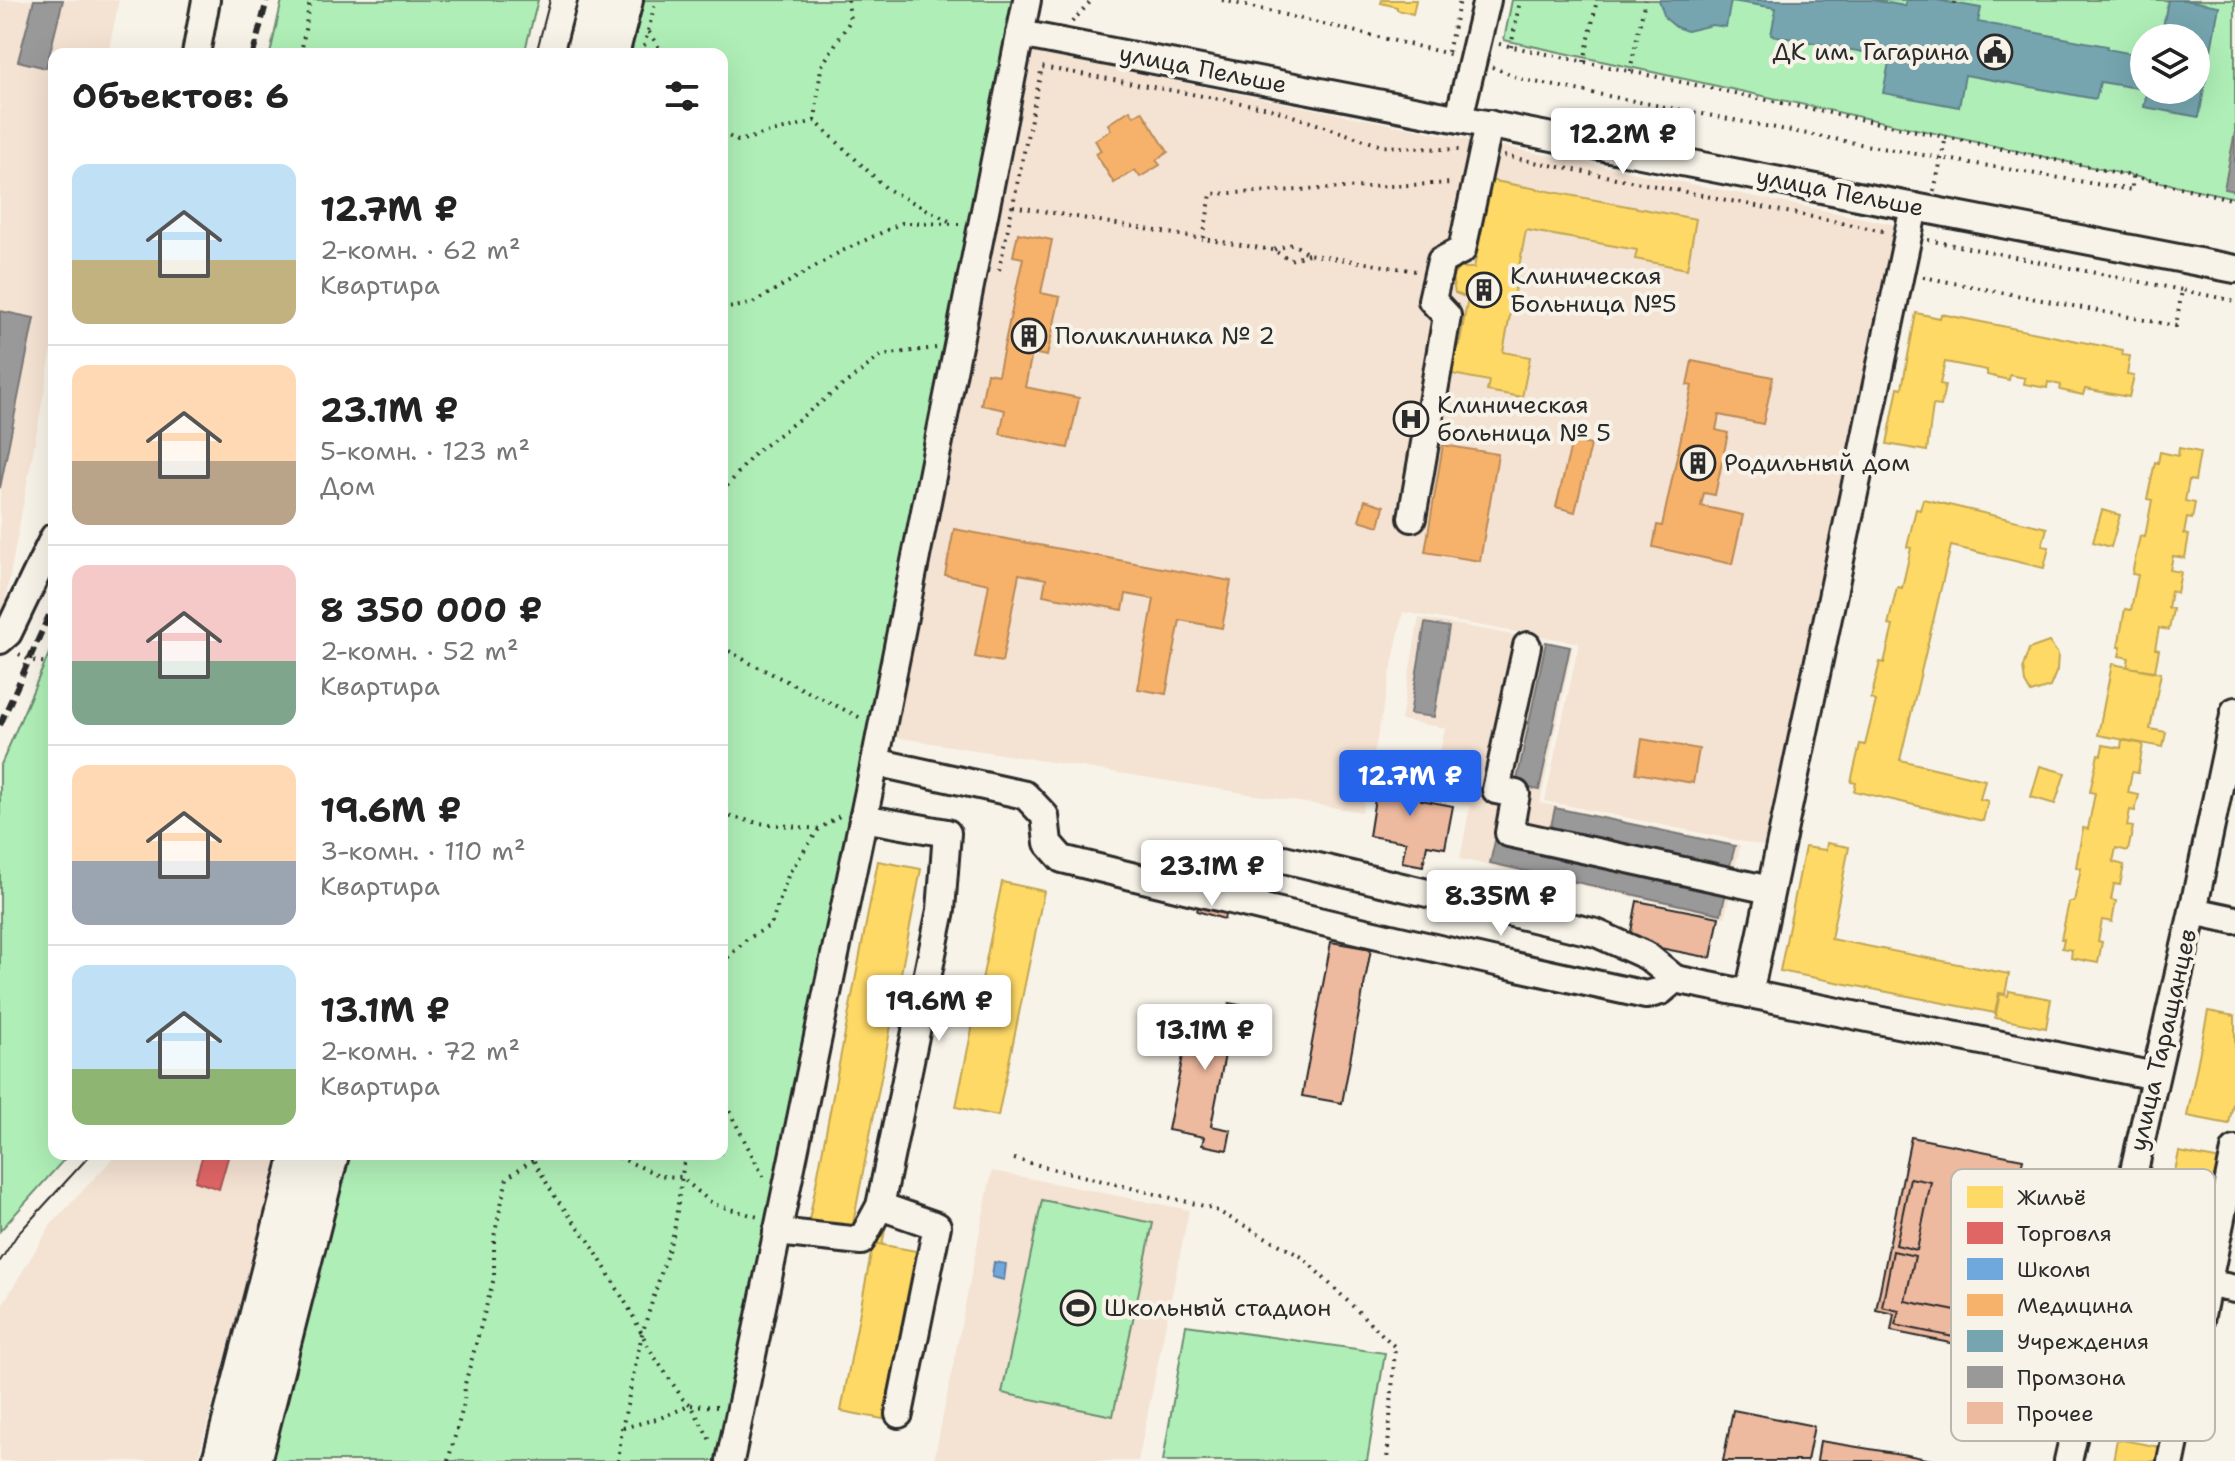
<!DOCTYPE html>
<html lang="ru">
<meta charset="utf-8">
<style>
body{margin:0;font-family:"Shantell Sans",sans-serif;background:#f6f6f6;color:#222;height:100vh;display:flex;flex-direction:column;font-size:30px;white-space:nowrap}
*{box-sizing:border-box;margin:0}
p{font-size:26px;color:#767676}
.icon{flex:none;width:44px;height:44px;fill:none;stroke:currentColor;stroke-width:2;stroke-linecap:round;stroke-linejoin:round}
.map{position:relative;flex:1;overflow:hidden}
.panel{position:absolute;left:48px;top:48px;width:680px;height:1112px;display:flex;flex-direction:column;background:#fff;border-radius:16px;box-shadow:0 8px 32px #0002}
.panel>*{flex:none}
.fabs{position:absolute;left:2130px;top:24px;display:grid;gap:16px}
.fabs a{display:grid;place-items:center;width:80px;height:80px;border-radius:50%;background:#fff;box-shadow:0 8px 32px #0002;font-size:40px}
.price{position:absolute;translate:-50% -68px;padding:0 18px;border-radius:8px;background:#fff;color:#222;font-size:26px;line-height:52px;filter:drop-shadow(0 2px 4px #0008)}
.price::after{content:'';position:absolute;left:50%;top:48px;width:24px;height:18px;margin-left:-12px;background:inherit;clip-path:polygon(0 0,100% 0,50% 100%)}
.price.on{background:#2563eb;color:#fff}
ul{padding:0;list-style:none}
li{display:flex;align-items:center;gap:24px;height:200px;padding:0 24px}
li+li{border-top:2px solid #e0e0e0}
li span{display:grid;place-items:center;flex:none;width:224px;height:160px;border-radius:16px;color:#555}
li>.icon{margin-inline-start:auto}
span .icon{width:96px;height:96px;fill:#fffc;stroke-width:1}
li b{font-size:34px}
h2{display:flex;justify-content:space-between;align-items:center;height:96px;padding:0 24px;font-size:34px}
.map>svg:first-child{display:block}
.built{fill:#f4e2d2}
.green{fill:#afefb7;stroke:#6d8d71;stroke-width:2;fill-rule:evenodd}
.homes{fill:#ffd966;stroke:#bfa554;stroke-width:2}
.shops{fill:#e06666;stroke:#aa5454;stroke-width:2}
.schools{fill:#6fa8dc;stroke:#5b82a7;stroke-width:2}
.health{fill:#f6b26b;stroke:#b98a58;stroke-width:2}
.public{fill:#76a5af;stroke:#608087;stroke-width:2}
.industry{fill:#999;stroke:#787878;stroke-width:2}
.building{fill:#edb99f;stroke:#2b2b2b;stroke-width:2}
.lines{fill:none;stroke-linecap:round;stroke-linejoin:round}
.minor-casing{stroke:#2b2b2b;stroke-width:32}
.major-casing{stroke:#2b2b2b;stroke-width:40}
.path{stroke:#2b2b2b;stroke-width:4;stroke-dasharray:2 6;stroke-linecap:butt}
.minor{stroke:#f7f3e8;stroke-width:26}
.major{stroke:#f7f3e8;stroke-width:34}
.tram{stroke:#2b2b2b;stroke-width:2}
.rail{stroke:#2b2b2b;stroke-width:6;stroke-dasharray:12 6;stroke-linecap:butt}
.labels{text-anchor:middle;stroke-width:8;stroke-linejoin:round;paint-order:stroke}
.poi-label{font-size:24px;fill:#2b2b2b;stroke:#f7f3e8;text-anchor:start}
.street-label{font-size:24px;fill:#2b2b2b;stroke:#f7f3e8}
.key{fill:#f7f3e8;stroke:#bab7af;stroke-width:2}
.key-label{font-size:22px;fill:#2b2b2b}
</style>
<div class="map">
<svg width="2235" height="1461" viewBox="0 0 2235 1461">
<rect width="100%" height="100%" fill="#f7f3e8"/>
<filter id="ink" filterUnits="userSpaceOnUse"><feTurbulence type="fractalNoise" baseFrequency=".0125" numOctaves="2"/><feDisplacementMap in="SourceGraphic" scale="16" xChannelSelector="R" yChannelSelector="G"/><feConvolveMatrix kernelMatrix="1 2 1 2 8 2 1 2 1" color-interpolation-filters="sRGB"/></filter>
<g filter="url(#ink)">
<g class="built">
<path d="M0,0H119L108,54H54V339L0,629Z"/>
<path d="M1033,53L1902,226L1774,848L1545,801L1579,643L1403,612L1362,812L895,737Z"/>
<path d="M1419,618L1573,646L1540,803L1740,845L1725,917L1460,859L1470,806L1431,796L1445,728L1401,720Z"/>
<path d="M117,1154H281L197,1461H0V1309L50,1226Z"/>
<path d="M992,1171L1189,1210L1138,1461H934Z"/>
</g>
<g class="green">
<path d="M282,0H538L524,54H270Z"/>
<path d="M638,0H1022L721,1461H269L345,1154H722V54H624Z"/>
<path d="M1512,0H2235V198L1504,40ZM2144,38H2196V90H2144Z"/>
<path d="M54,642V1154H69L0,1231V767Z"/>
<path d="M1042,1200L1153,1223L1113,1416L1002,1393Z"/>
<path d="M1186,1325L1385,1353L1367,1461H1163Z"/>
</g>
<g class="homes">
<path d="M1382,0H1416L1413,14L1397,10V7L1381,3Z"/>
<path d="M1484,179L1696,219L1687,269L1635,259L1637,250L1526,230L1503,352L1530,357L1522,397L1487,391L1489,381L1447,373L1453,345L1459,346L1468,298L1455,293L1452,277L1459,268H1474L1485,212L1478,210Z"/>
<path d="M1916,313L1940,318L1941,314L2123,350L2122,355L2130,356L2127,375L2134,376L2129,397L2085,389L2083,395L2060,390L2061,385L2048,382L2047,388L2024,384L2025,378L2010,375L2009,380L1987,375V370L1945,362L1940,384L1945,385L1941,406L1933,405L1927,451L1887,444L1898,387L1902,388Z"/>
<path d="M2179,448L2200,452L2195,481L2189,480L2185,501L2195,503L2192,519L2187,518L2184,534L2189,535L2185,558L2173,556L2170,570L2181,572L2177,593L2171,591L2168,608L2173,609L2169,630L2159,628L2155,649L2159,650L2155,671L2127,667L2129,658L2119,656L2121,647H2118L2125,609L2131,610L2138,575L2132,574L2140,536L2145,537L2152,500L2147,499L2155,462L2158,463L2160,452L2178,456Z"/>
<path d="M1923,499L2047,528L2042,546L2049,547L2044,568L1951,546L1900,760L1985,780L1980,799L1988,801L1983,821L1854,791L1856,783L1851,782L1860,744L1865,745L1876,701L1871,699L1880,662L1884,663L1893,626L1888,625L1897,587L1902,588L1911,548L1907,547L1916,509L1920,510Z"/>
<path d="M2102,510L2120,515L2111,547L2093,542Z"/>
<path d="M2049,642L2058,654L2057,670L2050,687L2031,693L2025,683L2023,667L2029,649Z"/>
<path d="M2112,664L2161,673L2150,729L2166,732L2163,747L2098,735Z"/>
<path d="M2122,740L2143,744L2138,773L2132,772L2128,793L2139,795L2135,811L2130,810L2127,826L2133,827L2128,851L2116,848L2113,862L2124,865L2120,885L2114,884L2111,900L2116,901L2112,922L2102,920L2098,941L2102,942L2098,963L2071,958L2072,950L2062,948L2064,939H2061L2069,902H2074L2081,868L2076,867L2083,828L2088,829L2095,793L2090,792L2098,754L2101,755L2103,745L2121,748Z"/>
<path d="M2040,766L2065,773L2055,804L2031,797Z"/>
<path d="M1827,843L1849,847L1831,939L2009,974L2005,994L1999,993L1995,1013L1780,971L1805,847L1826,850Z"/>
<path d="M878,861L921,869L853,1224L885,1230L882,1245L807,1231Z"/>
<path d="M1002,882L1044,891L998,1116L956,1107Z"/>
<path d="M2009,991L2051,999L2046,1028L1995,1018L2000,994L2008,996Z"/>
<path d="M2208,1011L2235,1016V1093L2229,1124L2187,1116Z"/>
<path d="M2179,1152L2221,1160L2200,1266L2157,1257Z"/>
<path d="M873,1243L916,1251L883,1419L841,1411Z"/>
<path d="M2117,1439L2160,1447L2158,1461H2113Z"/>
</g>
<path class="shops" d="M203,1154H229L219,1189L195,1181Z"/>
<path class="schools" d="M994,1262L1006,1264L1004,1280L992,1277Z"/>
<g class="health">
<path d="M1130,110L1134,116L1142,111L1168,152L1156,160L1160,165L1140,177L1135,170L1114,183L1096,154L1101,151L1095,140L1111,130L1108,124Z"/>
<path d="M1018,233L1052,240L1041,293L1060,297L1047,356L1032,353L1025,387L1079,398L1068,448L1000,434L1005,410L981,405L987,373L998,375L1023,258L1013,256Z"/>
<path d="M1692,361L1773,377L1763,424L1719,415L1716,430L1728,433L1715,495L1704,493L1701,506L1743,515L1732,564L1653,547L1657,525L1662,526L1692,386L1687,385Z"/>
<path d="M1572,441L1591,445L1575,512L1556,507Z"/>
<path d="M1443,445L1498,454L1480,561L1425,552Z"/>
<path d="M1365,500L1384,506L1379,526L1359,520Z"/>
<path d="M954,529L1231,581L1222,628L1180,620L1166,694L1138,689L1154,599L1126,594L1123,610L1043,595L1046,579L1019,574L1002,662L975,657L989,584L945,575Z"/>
<path d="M1642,739L1699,749L1693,783L1636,773Z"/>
</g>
<g class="public">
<path d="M1659,0H1872L1905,6L1906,0H1936L1981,8L1978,22L2107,46V49L2144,56V89L2100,82L2096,99L1965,75L1959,107L1883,93L1890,57L1771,35L1776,8L1731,1L1726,27L1712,25L1687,31L1676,27L1665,18Z"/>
<path d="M2168,0H2184L2219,6L2199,117L2144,107L2147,90H2196V38H2161Z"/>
</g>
<g class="industry">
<path d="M34,0H63L46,68L18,61Z"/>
<path d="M2235,132V191L2224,189Z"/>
<path d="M0,311L34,318L0,488Z"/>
<path d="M1425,623L1449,627L1434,717L1410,714Z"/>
<path d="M1546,642L1570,647L1539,790L1516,785Z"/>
<path d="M1555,808L1735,846L1729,869L1550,831Z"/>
<path d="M1495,841L1726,892L1721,914L1490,863Z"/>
</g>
<g class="building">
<path d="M1389,772L1425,779L1421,800L1453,806L1445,848L1427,845L1423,866L1402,862L1406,842L1369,836L1376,792L1385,794Z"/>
<path d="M1201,896L1228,904L1224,919L1197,911Z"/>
<path d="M1637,901L1719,917L1711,958L1629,942Z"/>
<path d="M1331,942L1371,949L1342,1103L1302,1096Z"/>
<path d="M1229,1003L1255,1008L1251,1028L1231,1024L1211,1126L1231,1130L1227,1150L1202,1145L1204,1137L1168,1130L1193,1006L1227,1012Z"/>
<path d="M1911,1137L2023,1159L1987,1335L1967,1332L1965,1346L1891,1331L1894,1314L1876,1310Z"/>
<path d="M1910,1178L1931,1182L1917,1250L1896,1245Z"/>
<path d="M1893,1251L1915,1256L1905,1301L1966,1313L1975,1269L1996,1273L1985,1330L1965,1326L1963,1339L1895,1325L1899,1311L1882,1307Z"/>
<path d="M1733,1410L1814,1426L1807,1461H1723Z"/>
<path d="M1820,1441L1907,1455L1937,1461H1817Z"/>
</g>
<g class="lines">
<g class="minor-casing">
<g id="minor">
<path d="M1020,34L2235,269"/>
<path d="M196,54L206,0"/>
<path d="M1459,118L1487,0"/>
<path d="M1412,518L1447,316L1432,300L1441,261L1462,250L1489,124"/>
<path d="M0,640L8,633L54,537"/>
<path d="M1527,646L1496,790L1516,794L1509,833L1770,890"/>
<path d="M875,762L1025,795L1045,816L1048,843L1062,859C1256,907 1450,953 1646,995L1661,991L1675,979L2155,1076"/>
<path d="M1284,859L1596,933L1647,956L1675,979"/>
<path d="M2193,911L2235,920"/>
<path d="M1749,994L1914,207"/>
<path d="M880,1206L937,1226L899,1414"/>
<path d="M777,1232L861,1241L880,1206L941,910L947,833L863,818"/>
<path d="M2112,1263L2235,1289"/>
<path d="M730,1461L875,762L1027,0"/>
<path d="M2068,1461L2193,911L2235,711"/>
<path d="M2171,1461L2235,1150"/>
</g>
</g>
<g class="major-casing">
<g id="major">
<path d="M583,54L597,0"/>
<path d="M611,54L625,0"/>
<path d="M220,1461L299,1154"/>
<path d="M253,1461L331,1154"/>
</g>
</g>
<g class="path">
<path d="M1222,0L1454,55"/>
<path d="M1955,4L1956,0"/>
<path d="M1072,22L1092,0"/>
<path d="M649,32L663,54"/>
<path d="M1499,44L2132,176L2235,200"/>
<path d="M1511,47L1520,0"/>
<path d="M1448,52L1460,0"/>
<path d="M301,54L310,0"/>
<path d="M642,54L656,0"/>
<path d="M1584,62L1597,0"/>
<path d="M1492,67L1524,80L1881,148L2132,190V176"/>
<path d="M1630,71L1645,0"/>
<path d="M815,121L821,67L850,21L848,0"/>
<path d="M722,133L738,141L815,121L887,189L951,222"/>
<path d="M1504,156L1888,232"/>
<path d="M1934,191L1946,137"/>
<path d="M1013,206L1203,239"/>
<path d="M1928,240L2182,290"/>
<path d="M1273,250L1203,239L1211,194L1454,183"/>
<path d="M1308,254L1290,260L1273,250L1293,244L1308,254L1416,271"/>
<path d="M999,270L1042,67L1269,108L1382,146L1460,150"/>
<path d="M1923,277L2176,326L2182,290L2235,301"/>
<path d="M722,309L751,304L840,252L902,223L959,224"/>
<path d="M722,492L755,453L882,355L936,348"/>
<path d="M722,647L750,663L861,718"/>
<path d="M19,654L29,660L54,664"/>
<path d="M722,815L759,823L819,829L841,815"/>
<path d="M722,963L746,940L771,925L789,873L819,829"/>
<path d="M722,1097L765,1180"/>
<path d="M530,1154L555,1197L589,1241L631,1312L650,1350L683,1399L691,1405L711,1442"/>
<path d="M611,1154L661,1176L681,1177L713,1204L758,1217"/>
<path d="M1014,1159L1212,1208L1302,1257L1395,1347L1387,1461"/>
<path d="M623,1428L660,1418L691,1405L718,1407"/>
<path d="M448,1461L464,1404L465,1384L494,1278V1237L507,1178L540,1154"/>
<path d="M618,1461L622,1429L642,1334L674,1232L685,1154"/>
</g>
<use href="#minor" class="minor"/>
<use href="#major" class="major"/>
<g class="tram">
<path d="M536,54L550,0"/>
<path d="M0,1261L17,1235L91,1154"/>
</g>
<g class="rail">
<path d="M253,54L267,0"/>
<path d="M0,725L54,604"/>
</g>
</g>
</g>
<defs>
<g id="civic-ring" transform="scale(1.8)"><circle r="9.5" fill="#f7f3e8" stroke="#2b2b2b" stroke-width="1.5"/><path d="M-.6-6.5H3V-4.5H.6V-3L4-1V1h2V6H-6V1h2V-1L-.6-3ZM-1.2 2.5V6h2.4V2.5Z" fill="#2b2b2b"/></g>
<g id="building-ring" transform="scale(1.8)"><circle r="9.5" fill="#f7f3e8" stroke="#2b2b2b" stroke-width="1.5"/><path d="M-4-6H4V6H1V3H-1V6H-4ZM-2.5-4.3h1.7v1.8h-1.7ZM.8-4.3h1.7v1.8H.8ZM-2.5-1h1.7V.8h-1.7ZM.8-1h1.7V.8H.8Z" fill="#2b2b2b"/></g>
<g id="hospital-ring" transform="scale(1.8)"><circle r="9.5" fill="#f7f3e8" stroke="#2b2b2b" stroke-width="1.5"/><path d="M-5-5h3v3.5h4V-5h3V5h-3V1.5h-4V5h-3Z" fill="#2b2b2b"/></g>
<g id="stadium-ring" transform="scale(1.8)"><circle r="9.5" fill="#f7f3e8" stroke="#2b2b2b" stroke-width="1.5"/><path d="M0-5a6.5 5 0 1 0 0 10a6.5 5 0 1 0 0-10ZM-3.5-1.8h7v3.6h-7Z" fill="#2b2b2b"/></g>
</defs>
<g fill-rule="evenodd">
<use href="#civic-ring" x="1995" y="52"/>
<use href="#building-ring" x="1484" y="290"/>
<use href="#building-ring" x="1029" y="336"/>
<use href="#hospital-ring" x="1411" y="419"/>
<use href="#building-ring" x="1698" y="463"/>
<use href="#stadium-ring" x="1078" y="1308"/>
</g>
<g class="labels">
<g class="poi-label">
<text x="1969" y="60" text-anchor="end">ДК им. Гагарина</text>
<text x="1510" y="284">Клиническая<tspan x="1510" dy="28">Больница №5</tspan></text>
<text x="1055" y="344">Поликлиника № 2</text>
<text x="1437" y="413">Клиническая<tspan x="1437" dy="28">больница № 5</tspan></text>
<text x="1724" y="471">Родильный дом</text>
<text x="1104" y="1316">Школьный стадион</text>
</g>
<g class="street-label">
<text transform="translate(1203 69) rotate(11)" y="8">улица Пельше</text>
<text transform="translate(1840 192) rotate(11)" y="8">улица Пельше</text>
<text transform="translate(2163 1040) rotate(-77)" y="8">улица Таращанцев</text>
</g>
</g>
<rect x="1951" y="1169" width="264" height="272" rx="12" class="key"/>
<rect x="1967" y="1186" width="36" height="22" fill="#ffd966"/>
<rect x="1967" y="1222" width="36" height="22" fill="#e06666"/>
<rect x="1967" y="1258" width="36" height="22" fill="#6fa8dc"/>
<rect x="1967" y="1294" width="36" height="22" fill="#f6b26b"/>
<rect x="1967" y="1330" width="36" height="22" fill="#76a5af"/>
<rect x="1967" y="1366" width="36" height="22" fill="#999"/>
<rect x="1967" y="1402" width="36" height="22" fill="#edb99f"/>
<g class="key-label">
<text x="2017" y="1205">Жильё</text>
<text x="2017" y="1241">Торговля</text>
<text x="2017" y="1277">Школы</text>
<text x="2017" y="1313">Медицина</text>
<text x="2017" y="1349">Учреждения</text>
<text x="2017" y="1385">Промзона</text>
<text x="2017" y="1421">Прочее</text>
</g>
</svg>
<div class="fabs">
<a><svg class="icon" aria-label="layers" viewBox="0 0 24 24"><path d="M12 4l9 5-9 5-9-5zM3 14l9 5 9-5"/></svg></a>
</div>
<b class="price" style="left:1623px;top:176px">12.2M ₽</b>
<b class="price on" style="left:1410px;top:818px">12.7M ₽</b>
<b class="price" style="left:1212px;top:908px">23.1M ₽</b>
<b class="price" style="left:1501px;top:938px">8.35M ₽</b>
<b class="price" style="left:939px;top:1043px">19.6M ₽</b>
<b class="price" style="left:1205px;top:1072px">13.1M ₽</b>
<section class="panel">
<h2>Объектов: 6<svg class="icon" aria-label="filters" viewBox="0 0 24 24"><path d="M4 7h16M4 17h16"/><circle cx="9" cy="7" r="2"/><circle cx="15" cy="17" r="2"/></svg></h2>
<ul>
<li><span style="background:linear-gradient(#bfe0f5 60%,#c2b280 0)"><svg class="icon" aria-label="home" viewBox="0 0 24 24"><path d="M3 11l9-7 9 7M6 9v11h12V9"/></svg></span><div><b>12.7M ₽</b><p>2-комн. · 62 m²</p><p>Квартира</p></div></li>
<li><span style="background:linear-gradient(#ffd9b3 60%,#b9a48a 0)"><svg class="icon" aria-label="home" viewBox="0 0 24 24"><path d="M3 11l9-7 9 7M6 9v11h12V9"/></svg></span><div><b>23.1M ₽</b><p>5-комн. · 123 m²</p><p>Дом</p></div></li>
<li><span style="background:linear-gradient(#f6c9c9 60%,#7fa58c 0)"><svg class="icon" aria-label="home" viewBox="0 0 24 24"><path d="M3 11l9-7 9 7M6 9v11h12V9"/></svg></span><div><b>8 350 000 ₽</b><p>2-комн. · 52 m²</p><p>Квартира</p></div></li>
<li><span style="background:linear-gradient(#ffd9b3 60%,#9aa5b1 0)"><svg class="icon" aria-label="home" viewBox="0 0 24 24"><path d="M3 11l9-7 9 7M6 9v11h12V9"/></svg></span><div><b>19.6M ₽</b><p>3-комн. · 110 m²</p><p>Квартира</p></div></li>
<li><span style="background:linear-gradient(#bfe0f5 65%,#8fb573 0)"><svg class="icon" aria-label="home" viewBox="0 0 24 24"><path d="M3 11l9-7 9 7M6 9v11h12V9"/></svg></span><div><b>13.1M ₽</b><p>2-комн. · 72 m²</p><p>Квартира</p></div></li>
</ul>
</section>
</div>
